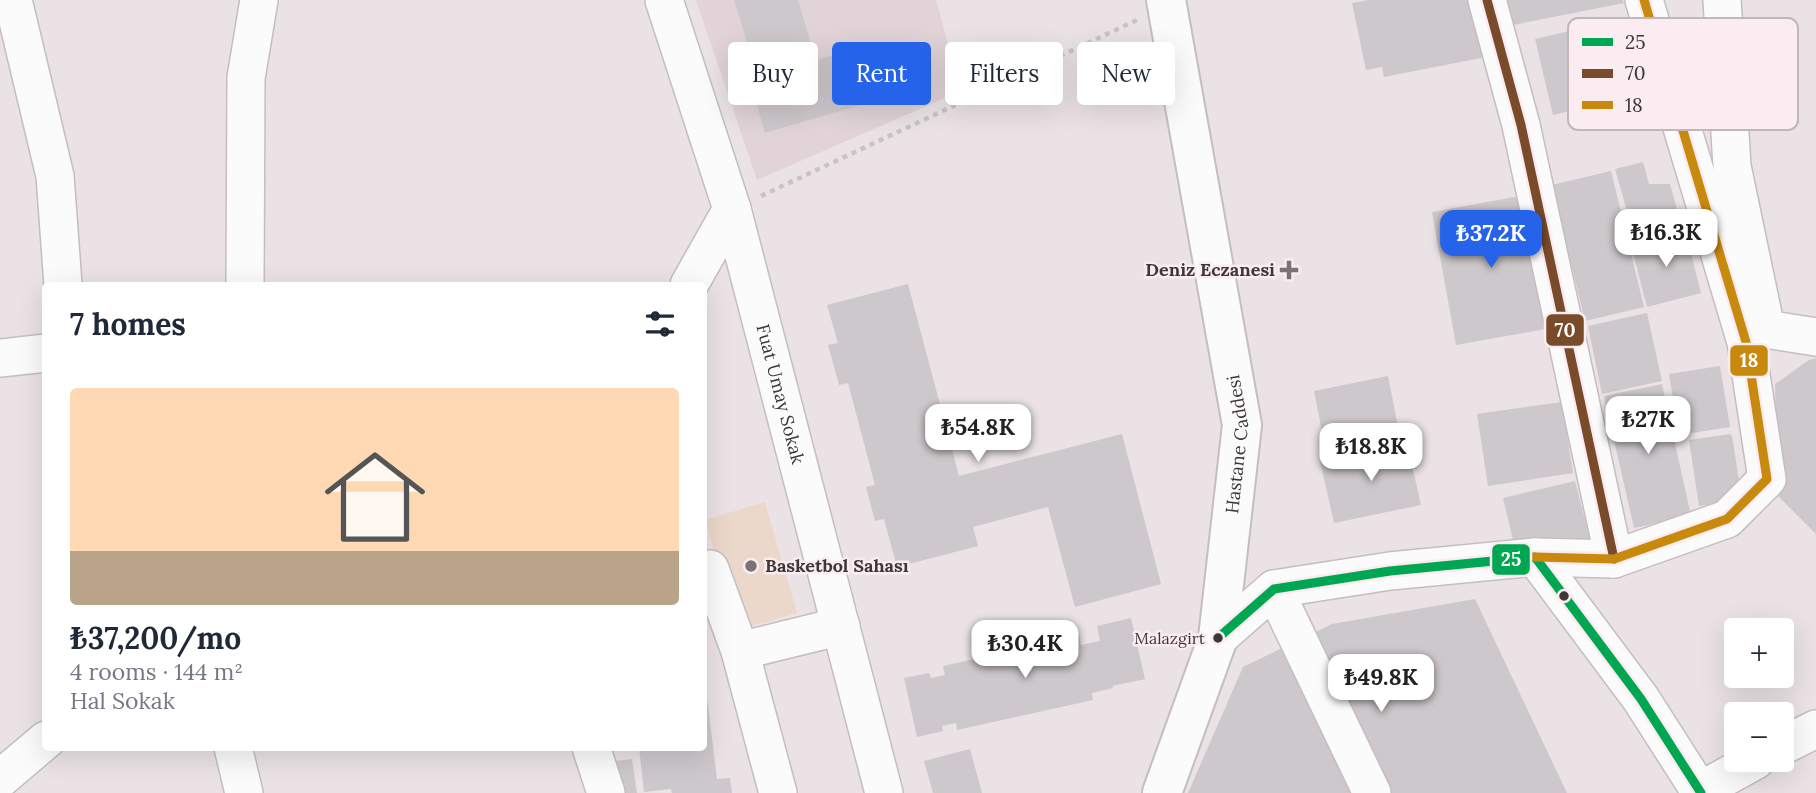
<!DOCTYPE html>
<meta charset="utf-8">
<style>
body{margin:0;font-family:Lora,serif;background:#f6f6f7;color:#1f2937;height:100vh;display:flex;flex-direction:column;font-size:26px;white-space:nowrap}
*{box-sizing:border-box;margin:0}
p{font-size:23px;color:#747a83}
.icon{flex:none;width:38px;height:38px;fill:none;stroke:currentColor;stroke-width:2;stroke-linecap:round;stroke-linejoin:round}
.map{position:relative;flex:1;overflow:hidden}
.details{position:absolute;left:42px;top:282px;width:665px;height:469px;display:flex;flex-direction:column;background:#fff;border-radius:7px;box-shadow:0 7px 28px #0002}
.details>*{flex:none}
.top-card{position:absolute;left:728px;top:42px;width:665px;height:63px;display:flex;gap:14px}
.buttons{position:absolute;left:1724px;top:618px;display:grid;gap:14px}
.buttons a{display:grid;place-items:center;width:70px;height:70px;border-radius:7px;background:#fff;box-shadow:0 7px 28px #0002;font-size:35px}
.price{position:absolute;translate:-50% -60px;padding:0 16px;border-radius:14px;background:#fff;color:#222;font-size:23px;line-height:46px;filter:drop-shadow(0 2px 4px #0008)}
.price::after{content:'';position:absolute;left:50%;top:42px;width:21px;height:16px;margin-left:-10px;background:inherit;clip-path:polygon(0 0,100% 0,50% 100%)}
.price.active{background:#2563eb;color:#fff}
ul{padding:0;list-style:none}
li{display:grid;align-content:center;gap:14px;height:371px;padding:0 28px}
li span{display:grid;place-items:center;height:217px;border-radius:7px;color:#555}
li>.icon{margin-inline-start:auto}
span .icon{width:126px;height:126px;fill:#fffc;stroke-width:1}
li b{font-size:30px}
h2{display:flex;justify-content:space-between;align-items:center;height:84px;padding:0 28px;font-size:30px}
.pill{padding:0 24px;border-radius:7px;background:#fff;box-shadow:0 7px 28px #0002;font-size:24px;line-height:63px}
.pill.active{background:#2563eb;color:#fff}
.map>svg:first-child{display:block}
.built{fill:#e1d3d7}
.green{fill:#ebd8ca}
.building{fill:#cdc8cb}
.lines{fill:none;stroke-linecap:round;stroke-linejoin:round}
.minor-casing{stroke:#c4bec0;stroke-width:40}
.major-casing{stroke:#c4bec0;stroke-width:42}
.path{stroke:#c7c4c5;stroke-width:4.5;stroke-dasharray:5 5;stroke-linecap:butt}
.minor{stroke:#fcfbfb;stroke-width:37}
.major{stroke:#fcfbfb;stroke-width:38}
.bus-1-casing{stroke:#faecf0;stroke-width:14}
.bus-2-casing{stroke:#faecf0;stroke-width:14}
.bus-3-casing{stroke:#faecf0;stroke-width:14}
.bus-1{stroke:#00a651;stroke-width:9}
.bus-2{stroke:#7a4b2a;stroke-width:9}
.bus-3{stroke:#c88a0e;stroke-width:9}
.poi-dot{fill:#7a7375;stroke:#faecf0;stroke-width:2.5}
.bus-dot{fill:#3d3739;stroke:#faecf0;stroke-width:2.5}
.labels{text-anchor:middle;stroke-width:5;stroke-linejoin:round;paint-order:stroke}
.bus-label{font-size:16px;fill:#3d3739;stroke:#faecf0;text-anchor:end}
.poi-label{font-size:18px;font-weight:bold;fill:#3d3739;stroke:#faecf0;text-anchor:end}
.street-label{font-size:18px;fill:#3d3739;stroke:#faecf0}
.key{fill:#faecf0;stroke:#c1b6b9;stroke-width:2}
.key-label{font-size:19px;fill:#3d3739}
.line-badge{stroke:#faecf0;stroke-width:2.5}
.badge-label{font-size:19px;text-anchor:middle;font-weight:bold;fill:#fff}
</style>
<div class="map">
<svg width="1816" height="793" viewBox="0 0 1816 793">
<rect width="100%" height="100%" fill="#eae2e4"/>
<path class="built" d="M696,0H734L752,59L744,62L766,133L874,100L858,48L816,60L798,0H936L961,91L757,180Z"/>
<path class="green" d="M765,502L797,613L737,630L705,520Z"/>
<g class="building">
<path d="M734,0H798L816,60L858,48L874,101L765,133L744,61L752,59Z"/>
<path d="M1369,0H1474L1486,57L1384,77L1382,67L1366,70L1352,3Z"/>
<path d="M1503,0H1623L1624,3L1508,26Z"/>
<path d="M1625,18L1643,94L1553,115L1535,39Z"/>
<path d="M1643,162L1649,184H1670L1682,227L1635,239L1615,169Z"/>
<path d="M1611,171L1644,307L1585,321L1552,185Z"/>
<path d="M1526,195L1551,328L1456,345L1432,212Z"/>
<path d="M1685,230L1701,293L1647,307L1631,245Z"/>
<path d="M908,284L959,476L1122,434L1161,584L1075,607L1048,507L973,527L978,546L897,567L884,519L875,521L866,487L875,485L848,383L839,385L828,345L838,343L827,305Z"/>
<path d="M1647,313L1662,381L1602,394L1588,326Z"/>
<path d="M1816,358V534L1778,496L1775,384L1809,360Z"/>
<path d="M1720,366L1730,427L1679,435L1669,374Z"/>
<path d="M1388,376L1401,442L1327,456L1314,391Z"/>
<path d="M1662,384L1691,516L1634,528L1604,396Z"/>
<path d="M1562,402L1573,473L1488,486L1477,414Z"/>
<path d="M1730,434L1732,436L1742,500L1699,506L1689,440Z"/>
<path d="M1407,443L1421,505L1334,523L1320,461Z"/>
<path d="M1575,481L1590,539L1517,557L1503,498Z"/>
<path d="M1475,599L1567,793H1188L1243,667L1332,624Z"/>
<path d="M1131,618L1145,679L1112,686L1113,688L1092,693L1093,700L957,730L956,723L942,726L943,731L917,737L904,678L929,673L931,678L945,675L943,666L1079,635L1081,645L1100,641L1097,626Z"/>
<path d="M705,680L717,779L730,778L732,793H672L671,789L644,792L639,747H704V681Z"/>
<path d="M970,749L982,793H933L924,761Z"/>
<path d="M632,759L637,793H604L600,763Z"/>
</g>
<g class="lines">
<g class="minor-casing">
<g id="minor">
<path d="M13,0L55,176L63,285"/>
<path id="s1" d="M664,0L732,209L884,793"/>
<path d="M1487,0L1521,125L1614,559"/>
<path d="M1722,0L1732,166L1766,329L1816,337"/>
<path d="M245,285L246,78L259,0"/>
<path d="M689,285L732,209"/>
<path d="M0,358L46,353"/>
<path d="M1535,557L1614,559L1727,519L1767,479L1746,342L1644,0"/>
<path d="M710,569L740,651L778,793"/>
<path d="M1274,589L1372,793"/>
<path d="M1218,638L1274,589L1390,571L1535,557L1641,699L1701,793"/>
<path d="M740,651L841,626"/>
<path d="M1782,746L1816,729"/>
<path d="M233,747L244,793"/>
<path d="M591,747L606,793"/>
<path d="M0,779L46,740"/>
<path d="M1700,791L1756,760"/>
</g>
</g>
<g class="major-casing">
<g id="major">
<path id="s2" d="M1162,793L1218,638L1242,425L1166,0"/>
</g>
</g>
<path class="path" d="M761,196L1137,20"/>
<use href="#minor" class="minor"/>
<use href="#major" class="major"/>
<g class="bus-1-casing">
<path id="bus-1" d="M1218,638L1274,589L1390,571L1535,557L1641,699L1701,793"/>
</g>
<g class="bus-2-casing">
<path id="bus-2" d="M1487,0L1521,125L1614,559"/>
</g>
<g class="bus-3-casing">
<path id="bus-3" d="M1535,557L1614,559L1727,519L1767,479L1746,342L1644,0"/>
</g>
<use href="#bus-1" class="bus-1"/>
<use href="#bus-2" class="bus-2"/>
<use href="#bus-3" class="bus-3"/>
</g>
<g class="poi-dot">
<path d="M1285.5 259.5h7v7h7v7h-7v7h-7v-7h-7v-7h7z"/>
<circle cx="751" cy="566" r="7"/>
</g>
<g class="bus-dot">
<circle cx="1564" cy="596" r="6"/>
<circle cx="1218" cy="638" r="6"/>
</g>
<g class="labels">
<g class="bus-label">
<text x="1205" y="644">Malazgirt</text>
</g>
<g class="poi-label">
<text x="1275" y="276">Deniz Eczanesi</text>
<text x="765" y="572" text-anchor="start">Basketbol Sahası</text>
</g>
<g class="street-label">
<text dy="6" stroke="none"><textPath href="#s1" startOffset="411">Fuat Umay Sokak</textPath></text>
<text dy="6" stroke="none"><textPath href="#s2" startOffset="360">Hastane Caddesi</textPath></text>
</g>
</g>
<rect x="1568" y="18" width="230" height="112" rx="10" class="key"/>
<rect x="1582" y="38" width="31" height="8" fill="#00a651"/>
<rect x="1582" y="69" width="31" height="9" fill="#7a4b2a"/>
<rect x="1582" y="101" width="31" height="8" fill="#c88a0e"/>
<g class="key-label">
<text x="1625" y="49">25</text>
<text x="1625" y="80">70</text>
<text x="1625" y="112">18</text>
</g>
<g class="line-badge">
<rect x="1545" y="313" width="40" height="34" rx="7" fill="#7a4b2a"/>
<rect x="1729" y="344" width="40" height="33" rx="7" fill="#c88a0e"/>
<rect x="1491" y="543" width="40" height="33" rx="7" fill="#00a651"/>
</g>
<g class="badge-label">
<text x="1565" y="337">70</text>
<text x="1749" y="367">18</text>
<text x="1511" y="566">25</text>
</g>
</svg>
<div class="buttons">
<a>+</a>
<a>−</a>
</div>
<b class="price" style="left:1666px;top:269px">₺16.3K</b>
<b class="price active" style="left:1491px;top:270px">₺37.2K</b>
<b class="price" style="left:1648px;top:456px">₺27K</b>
<b class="price" style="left:978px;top:464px">₺54.8K</b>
<b class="price" style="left:1371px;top:483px">₺18.8K</b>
<b class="price" style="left:1025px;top:680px">₺30.4K</b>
<b class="price" style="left:1381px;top:714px">₺49.8K</b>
<div class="top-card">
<a class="pill">Buy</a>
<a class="pill active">Rent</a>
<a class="pill">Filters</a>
<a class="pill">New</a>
</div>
<section class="details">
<h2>7 homes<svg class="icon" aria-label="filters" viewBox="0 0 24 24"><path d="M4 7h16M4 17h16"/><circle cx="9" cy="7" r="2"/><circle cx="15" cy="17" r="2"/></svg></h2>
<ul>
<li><span style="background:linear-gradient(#ffd9b3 75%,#b9a48a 0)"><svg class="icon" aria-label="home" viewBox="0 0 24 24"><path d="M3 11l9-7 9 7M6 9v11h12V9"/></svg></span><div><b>₺37,200/mo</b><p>4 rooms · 144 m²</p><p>Hal Sokak</p></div></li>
</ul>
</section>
</div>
